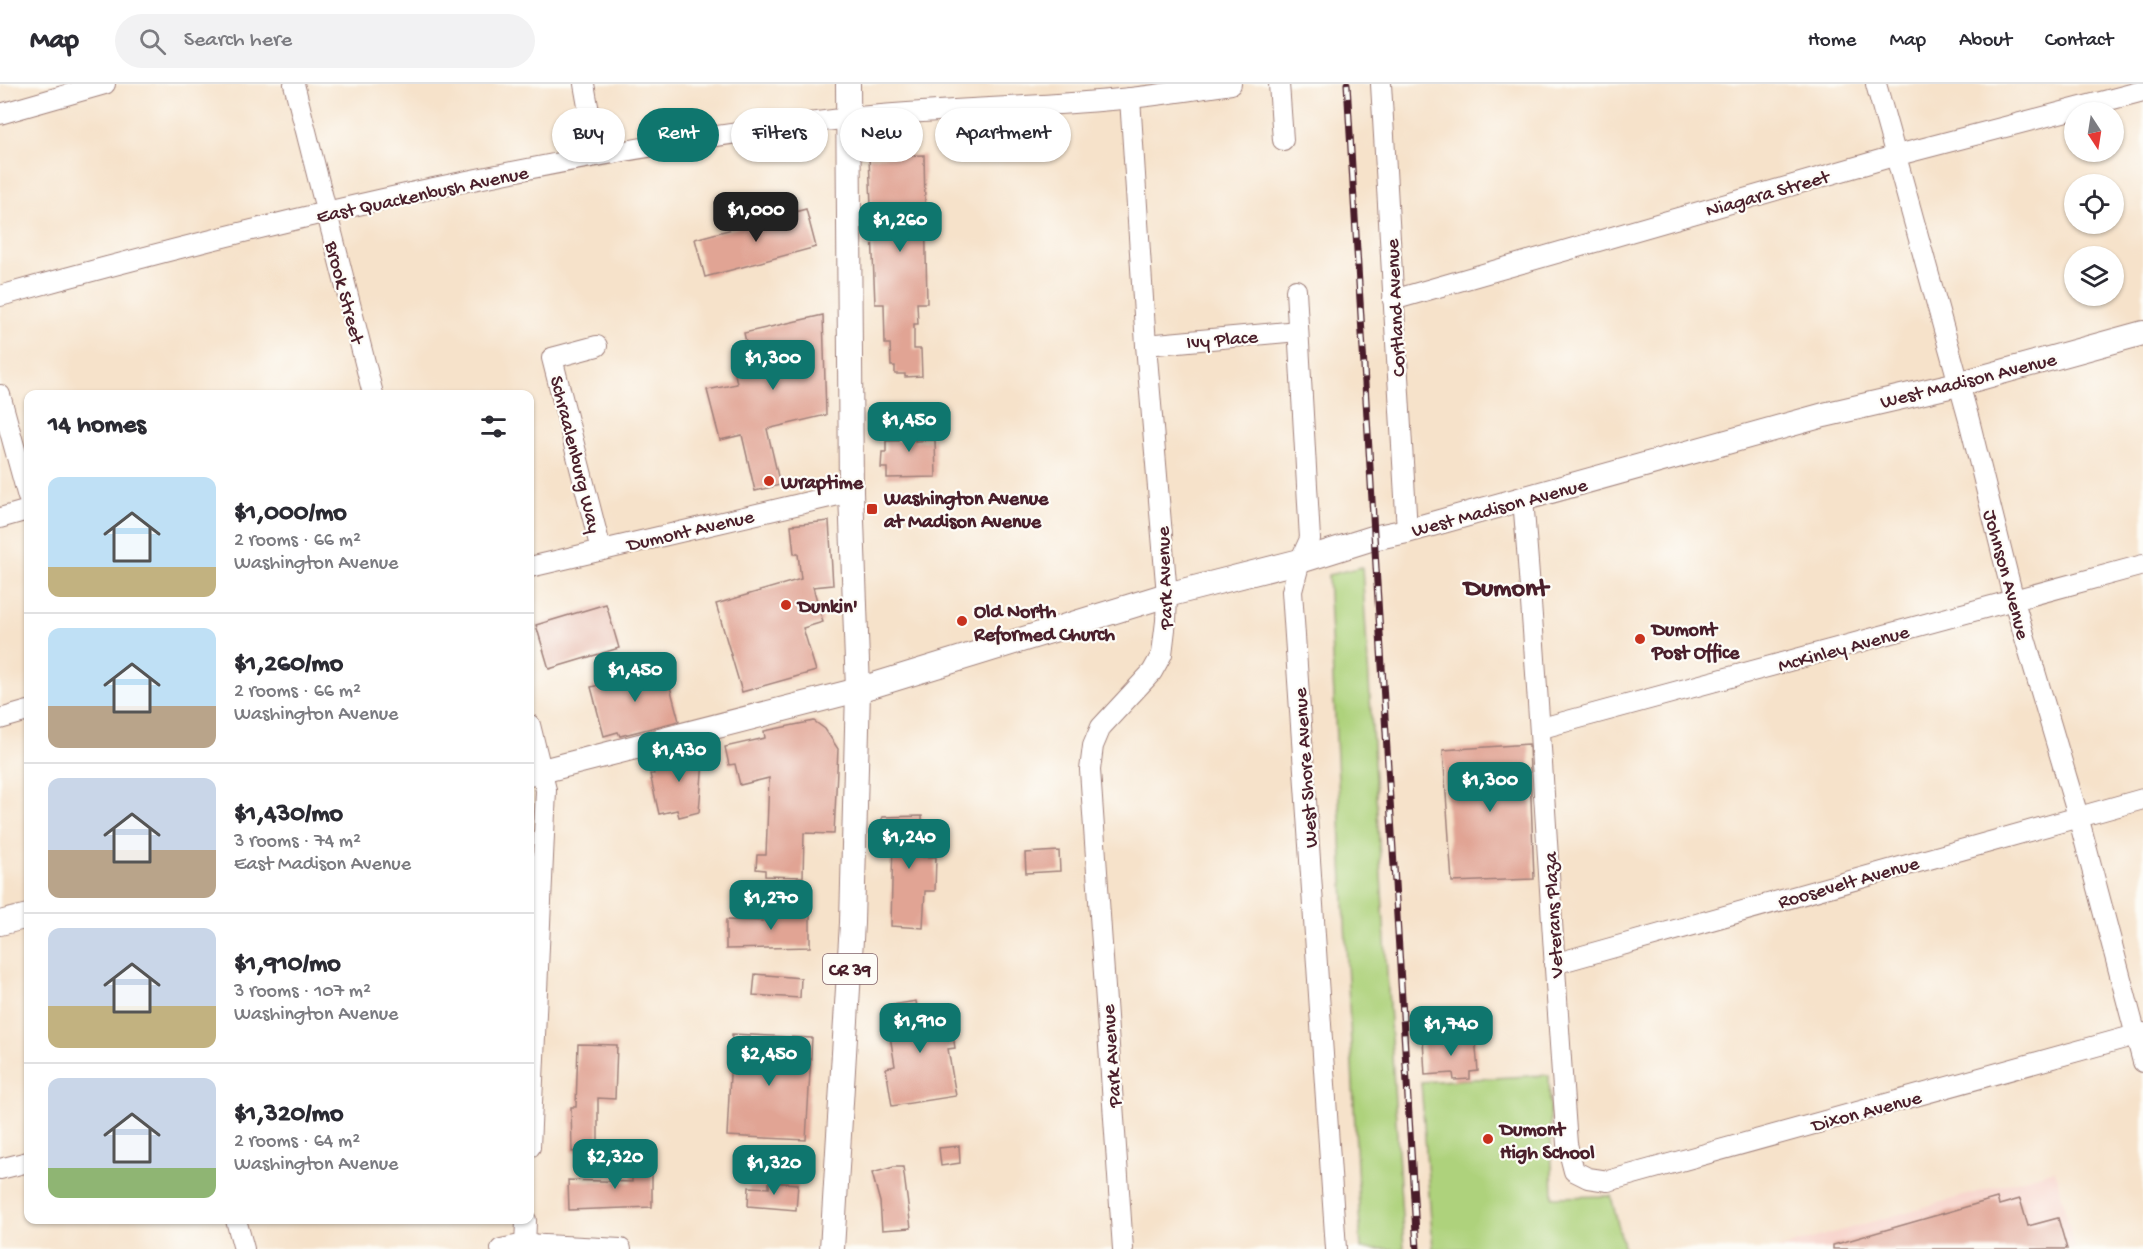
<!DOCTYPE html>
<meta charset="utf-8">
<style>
body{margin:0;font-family:"Gochi Hand",sans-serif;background:#f2f2f3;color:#2b2b33;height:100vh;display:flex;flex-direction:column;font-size:22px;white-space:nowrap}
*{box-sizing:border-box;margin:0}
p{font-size:20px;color:#7c7c81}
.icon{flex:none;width:33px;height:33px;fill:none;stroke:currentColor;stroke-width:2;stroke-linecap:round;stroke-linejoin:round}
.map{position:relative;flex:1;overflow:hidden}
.panel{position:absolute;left:24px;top:306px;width:510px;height:834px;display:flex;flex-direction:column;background:#fff;border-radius:12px;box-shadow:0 2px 4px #0004}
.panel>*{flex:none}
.top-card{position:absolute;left:552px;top:24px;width:570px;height:54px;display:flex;gap:12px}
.needle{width:39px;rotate:168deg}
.tools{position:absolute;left:2064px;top:18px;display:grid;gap:12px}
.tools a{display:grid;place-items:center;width:60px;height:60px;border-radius:50%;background:#fff;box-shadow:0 2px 4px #0004;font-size:30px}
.price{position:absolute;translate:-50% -51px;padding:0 14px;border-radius:12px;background:#0f766e;color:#fff;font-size:20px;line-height:39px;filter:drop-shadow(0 2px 3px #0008)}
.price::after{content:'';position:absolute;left:50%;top:36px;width:18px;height:14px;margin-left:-9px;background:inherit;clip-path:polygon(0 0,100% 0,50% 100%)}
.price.current{background:#222;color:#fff}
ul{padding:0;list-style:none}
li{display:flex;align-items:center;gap:18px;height:150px;padding:0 24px}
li+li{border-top:2px solid #e1e1e2}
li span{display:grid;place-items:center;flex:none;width:168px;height:120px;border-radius:12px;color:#555}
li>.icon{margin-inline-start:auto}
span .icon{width:72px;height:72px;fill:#fffc;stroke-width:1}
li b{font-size:26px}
h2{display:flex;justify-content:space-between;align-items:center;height:72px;padding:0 24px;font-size:26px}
.pill{padding:0 21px;border-radius:27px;background:#fff;box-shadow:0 2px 4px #0004;font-size:21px;line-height:54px}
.pill.current{background:#0f766e;color:#fff}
header{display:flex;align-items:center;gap:36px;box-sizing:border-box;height:84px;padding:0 30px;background:#fff;border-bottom:2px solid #e1e1e2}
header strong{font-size:28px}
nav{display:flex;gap:33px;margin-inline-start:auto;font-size:21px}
.search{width:420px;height:54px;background:#f2f2f3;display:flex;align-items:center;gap:15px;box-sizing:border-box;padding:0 21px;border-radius:33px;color:#7c7c81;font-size:22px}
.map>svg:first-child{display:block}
.built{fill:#f7d1c9}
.green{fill:#aed27b;stroke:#7c7853;stroke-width:1.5}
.building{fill:#e1a494}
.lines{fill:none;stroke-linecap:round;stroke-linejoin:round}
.minor-casing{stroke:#a0807a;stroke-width:22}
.major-casing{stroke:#a0807a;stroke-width:26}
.minor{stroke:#fff;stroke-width:20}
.major{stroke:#fff;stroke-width:24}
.rail-casing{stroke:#4a1f2b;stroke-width:7}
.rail{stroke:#fdfcf7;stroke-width:4.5;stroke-dasharray:14;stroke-linecap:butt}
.poi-dot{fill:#c8321e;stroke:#fdfcf7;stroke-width:2}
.labels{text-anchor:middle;stroke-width:4.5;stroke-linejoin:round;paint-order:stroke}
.shield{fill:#fdfcf7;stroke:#806168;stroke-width:1.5}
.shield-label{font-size:18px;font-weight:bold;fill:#4a1f2b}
.street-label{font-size:20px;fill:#4a1f2b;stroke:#fdfcf7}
.poi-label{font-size:20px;font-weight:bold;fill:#4a1f2b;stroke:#fdfcf7;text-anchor:start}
.district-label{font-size:26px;font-weight:bold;fill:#4a1f2b;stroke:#fdfcf7}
</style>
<header>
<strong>Map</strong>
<div class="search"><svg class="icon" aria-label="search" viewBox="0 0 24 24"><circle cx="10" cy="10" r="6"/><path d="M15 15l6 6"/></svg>Search here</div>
<nav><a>Home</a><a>Map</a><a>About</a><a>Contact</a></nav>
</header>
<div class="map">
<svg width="2143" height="1165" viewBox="0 0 2143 1165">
<rect width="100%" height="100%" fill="#fdfcf7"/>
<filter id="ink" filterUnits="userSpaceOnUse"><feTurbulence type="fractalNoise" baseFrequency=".0167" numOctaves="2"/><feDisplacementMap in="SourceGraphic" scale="12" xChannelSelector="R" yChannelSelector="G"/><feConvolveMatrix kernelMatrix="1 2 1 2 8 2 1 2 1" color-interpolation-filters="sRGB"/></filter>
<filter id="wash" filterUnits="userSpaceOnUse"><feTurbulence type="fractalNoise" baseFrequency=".008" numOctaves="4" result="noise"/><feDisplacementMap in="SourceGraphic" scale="24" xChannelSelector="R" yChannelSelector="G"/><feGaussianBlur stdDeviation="1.35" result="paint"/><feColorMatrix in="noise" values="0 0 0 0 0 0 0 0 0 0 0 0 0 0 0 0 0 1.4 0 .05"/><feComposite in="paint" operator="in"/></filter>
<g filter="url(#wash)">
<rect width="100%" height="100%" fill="#f6e2ca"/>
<path class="built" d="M2055,1086L2075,1165H1776Z"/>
<g class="green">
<path d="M1362,483L1404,1165H1361L1328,491Z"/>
<path d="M1549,991L1553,1113L1611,1112L1624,1165H1433L1421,998Z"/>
</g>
<g id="blocks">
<g class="building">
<path d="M924,71L927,219H917L918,240H914V265H921L922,292L905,293V290H895V282H891L890,260H885L884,220H875L869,73Z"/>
<path d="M806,125L816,163L705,193L695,155Z"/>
<path d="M823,231L826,331L767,345L780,401L755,407L742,351L720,356L707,306L737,300L734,285L751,281L744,249Z"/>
<path d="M899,329H915V357L935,356L936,393L887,394V384H881L882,368H886V357H899Z"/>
<path d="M829,437L833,501L813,503L823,538L803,544L816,587L742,608L716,520L801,495L798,470H794L791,441Z"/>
<path d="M606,520L619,564L549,585L536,541Z"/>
<path d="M665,584L679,637L620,652L618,648L604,652L591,603Z"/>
<path d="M814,637L825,645L838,665L834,750L804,749L803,793L765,792V786L756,785L757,771H766L769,694L740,701L735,680L729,681L725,663L765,654L764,647Z"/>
<path d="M1529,660L1534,795L1452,798L1443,666Z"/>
<path d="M704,664L699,728L679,733L677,726L659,730L650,690H654L653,683L659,682L658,675Z"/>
<path d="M922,732L923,773H936L935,807H925L923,844L891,842L893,756L883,757L882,733Z"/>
<path d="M1059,767L1060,787L1026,789L1025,769Z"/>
<path d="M763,825L810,826V863L726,865V836L763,837Z"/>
<path d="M755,890L801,894L800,914L753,911Z"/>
<path d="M916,917L918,929L949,924L955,964L948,965L956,1012L892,1022L886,984L895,982L885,922Z"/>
<path d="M732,950L812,954L806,1056L727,1052Z"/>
<path d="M1475,953L1478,987L1470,988V995L1454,996L1453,989L1425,991L1423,955Z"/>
<path d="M578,960L617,961L615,1015L598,1014V1061H586V1067L572,1068L571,1023H576Z"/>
<path d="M959,1062L960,1079L941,1082L939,1064Z"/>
<path d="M652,1071V1123L569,1126L568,1096L632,1098V1072Z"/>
<path d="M894,1083H903L911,1144L882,1146L880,1118L872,1089Z"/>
<path d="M769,1098L798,1100L796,1126L748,1122L749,1103L769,1104Z"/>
<path d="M1997,1114L1999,1121L2020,1115L2028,1142L2058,1134L2067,1165H1833V1161Z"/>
</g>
</g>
</g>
<g filter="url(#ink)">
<use href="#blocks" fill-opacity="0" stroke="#a0807a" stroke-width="1.5"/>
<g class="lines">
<g class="minor-casing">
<g id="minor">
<path d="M294,0L373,310"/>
<path d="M584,0L597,72"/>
<path d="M1279,0L1283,56"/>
<path d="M1381,0L1407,447"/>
<path d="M1876,0L1969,336L2014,517L2078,732L2143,978"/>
<path d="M0,30L105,0"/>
<path d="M1296,206L1310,455L1300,477L1292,507L1336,1165"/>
<path d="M0,212C278,135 561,68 849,34C943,24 1037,24 1131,14C1164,10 1198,5 1231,0"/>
<path d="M1393,216L1894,72L2143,7"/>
<path d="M1146,261L1298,247"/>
<path d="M597,262L552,274L601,466"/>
<path d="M0,311L28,413"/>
<path d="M1523,415C1541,630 1551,845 1567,1060L1574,1087L1588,1094L1608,1097L2143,949"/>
<path d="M0,434L28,426"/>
<path d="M530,483L851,408"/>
<path d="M0,635L28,627"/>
<path d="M530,641L546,706L530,1063"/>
<path d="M1542,644L2143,481"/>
<path d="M1554,880L2143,715"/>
<path d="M0,1085L28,1078"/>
<path d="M236,1136L244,1165"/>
<path d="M501,1165L525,1160L621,1165"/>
<path d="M525,1165L526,1136"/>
<path d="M1123,1165L1090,686L1093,662L1101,643L1152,588L1162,570L1166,537L1167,511L1146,261L1130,14"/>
</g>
</g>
<g class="major-casing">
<g id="major">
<path d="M530,690L858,606L1167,511L1300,477L1373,454L1407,447L1824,331L1958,300L2143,249"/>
<path d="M0,839L28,832"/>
<path d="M832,1165L852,839L858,606L851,408L848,0"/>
</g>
</g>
<use href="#minor" class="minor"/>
<use href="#major" class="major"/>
<g class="rail-casing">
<path id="rail" d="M1347,0L1417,1165"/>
</g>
<use href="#rail" class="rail"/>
</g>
</g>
<g class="poi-dot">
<circle cx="769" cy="397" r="6"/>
<rect x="866" y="419" width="12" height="12" rx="3"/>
<circle cx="786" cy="521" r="6"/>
<circle cx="962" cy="537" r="6"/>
<circle cx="1640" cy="555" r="6"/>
<circle cx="1488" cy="1055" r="6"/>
</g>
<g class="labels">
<rect class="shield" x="823" y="870" width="54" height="30" rx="4.5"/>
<g class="shield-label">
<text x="850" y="891">CR 39</text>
</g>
<g class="street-label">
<text transform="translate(1767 108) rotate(-16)" y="7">Niagara Street</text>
<text transform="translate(422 109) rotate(-12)" y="7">East Quackenbush Avenue</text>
<text transform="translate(346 208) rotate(75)" y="7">Brook Street</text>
<text transform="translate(1394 224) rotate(-93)" y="7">Cortland Avenue</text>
<text transform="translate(1222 254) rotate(-5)" y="7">Ivy Place</text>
<text transform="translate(1968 295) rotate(-14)" y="7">West Madison Avenue</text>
<text transform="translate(577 370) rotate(76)" y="7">Schraalenburg Way</text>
<text transform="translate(1499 422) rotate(-15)" y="7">West Madison Avenue</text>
<text transform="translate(690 445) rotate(-13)" y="7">Dumont Avenue</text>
<text transform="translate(2008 490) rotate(75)" y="7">Johnson Avenue</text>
<text transform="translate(1163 494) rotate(-92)" y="7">Park Avenue</text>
<text transform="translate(1843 563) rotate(-15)" y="7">McKinley Avenue</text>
<text transform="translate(1304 684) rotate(-94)" y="7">West Shore Avenue</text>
<text transform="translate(1848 797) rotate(-16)" y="7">Roosevelt Avenue</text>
<text transform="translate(1552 831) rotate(-93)" y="7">Veterans Plaza</text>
<text transform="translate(1110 972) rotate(-94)" y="7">Park Avenue</text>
<text transform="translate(1866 1026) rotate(-15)" y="7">Dixon Avenue</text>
</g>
<g class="poi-label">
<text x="781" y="404">Wraptime</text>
<text x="884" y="420">Washington Avenue<tspan x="884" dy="23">at Madison Avenue</tspan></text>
<text x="798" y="528">Dunkin'</text>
<text x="974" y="533">Old North<tspan x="974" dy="23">Reformed Church</tspan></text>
<text x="1652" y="551">Dumont<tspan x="1652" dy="23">Post Office</tspan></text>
<text x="1500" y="1051">Dumont<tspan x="1500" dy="23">High School</tspan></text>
</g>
<g class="district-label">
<text x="1506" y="511">Dumont</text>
</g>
</g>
</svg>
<div class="tools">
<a><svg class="needle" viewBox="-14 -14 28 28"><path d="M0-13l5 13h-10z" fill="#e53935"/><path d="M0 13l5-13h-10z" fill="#7c7c81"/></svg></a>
<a><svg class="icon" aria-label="locate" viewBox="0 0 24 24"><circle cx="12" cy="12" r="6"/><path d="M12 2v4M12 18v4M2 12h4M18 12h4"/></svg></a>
<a><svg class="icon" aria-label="layers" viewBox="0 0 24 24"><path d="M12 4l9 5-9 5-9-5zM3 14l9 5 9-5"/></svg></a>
</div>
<b class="price current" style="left:756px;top:159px">$1,000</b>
<b class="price" style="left:900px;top:169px">$1,260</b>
<b class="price" style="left:773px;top:307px">$1,300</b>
<b class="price" style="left:909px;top:369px">$1,450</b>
<b class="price" style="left:635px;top:619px">$1,450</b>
<b class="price" style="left:679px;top:699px">$1,430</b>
<b class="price" style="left:1490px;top:729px">$1,300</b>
<b class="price" style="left:909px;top:786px">$1,240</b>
<b class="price" style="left:771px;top:847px">$1,270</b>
<b class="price" style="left:920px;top:970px">$1,910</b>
<b class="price" style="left:1451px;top:973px">$1,740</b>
<b class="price" style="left:769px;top:1003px">$2,450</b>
<b class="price" style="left:615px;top:1106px">$2,320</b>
<b class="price" style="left:774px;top:1112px">$1,320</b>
<div class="top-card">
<a class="pill">Buy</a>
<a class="pill current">Rent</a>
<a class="pill">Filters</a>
<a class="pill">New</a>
<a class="pill">Apartment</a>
</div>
<section class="panel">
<h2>14 homes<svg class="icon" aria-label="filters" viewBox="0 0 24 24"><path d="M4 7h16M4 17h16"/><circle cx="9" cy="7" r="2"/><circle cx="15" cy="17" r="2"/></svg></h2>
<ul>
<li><span style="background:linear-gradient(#bfe0f5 75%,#c2b280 0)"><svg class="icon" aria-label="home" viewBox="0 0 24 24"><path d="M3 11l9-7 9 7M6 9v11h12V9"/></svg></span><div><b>$1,000/mo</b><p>2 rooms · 66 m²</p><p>Washington Avenue</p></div></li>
<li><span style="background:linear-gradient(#bfe0f5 65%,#b9a48a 0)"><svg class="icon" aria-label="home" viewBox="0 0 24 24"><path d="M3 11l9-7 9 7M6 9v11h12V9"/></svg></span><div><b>$1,260/mo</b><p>2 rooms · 66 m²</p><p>Washington Avenue</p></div></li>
<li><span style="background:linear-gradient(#c9d6e8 60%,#b9a48a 0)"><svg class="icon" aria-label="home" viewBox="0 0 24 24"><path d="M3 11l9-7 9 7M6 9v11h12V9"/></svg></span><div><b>$1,430/mo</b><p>3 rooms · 74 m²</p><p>East Madison Avenue</p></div></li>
<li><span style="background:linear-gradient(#c9d6e8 65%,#c2b280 0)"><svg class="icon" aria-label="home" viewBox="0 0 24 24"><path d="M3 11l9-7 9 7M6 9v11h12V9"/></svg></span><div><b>$1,910/mo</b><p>3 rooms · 107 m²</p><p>Washington Avenue</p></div></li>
<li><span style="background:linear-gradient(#c9d6e8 75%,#8fb573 0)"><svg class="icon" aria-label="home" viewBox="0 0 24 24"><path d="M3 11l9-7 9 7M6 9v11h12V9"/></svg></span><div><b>$1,320/mo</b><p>2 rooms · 64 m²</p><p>Washington Avenue</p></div></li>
</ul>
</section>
</div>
